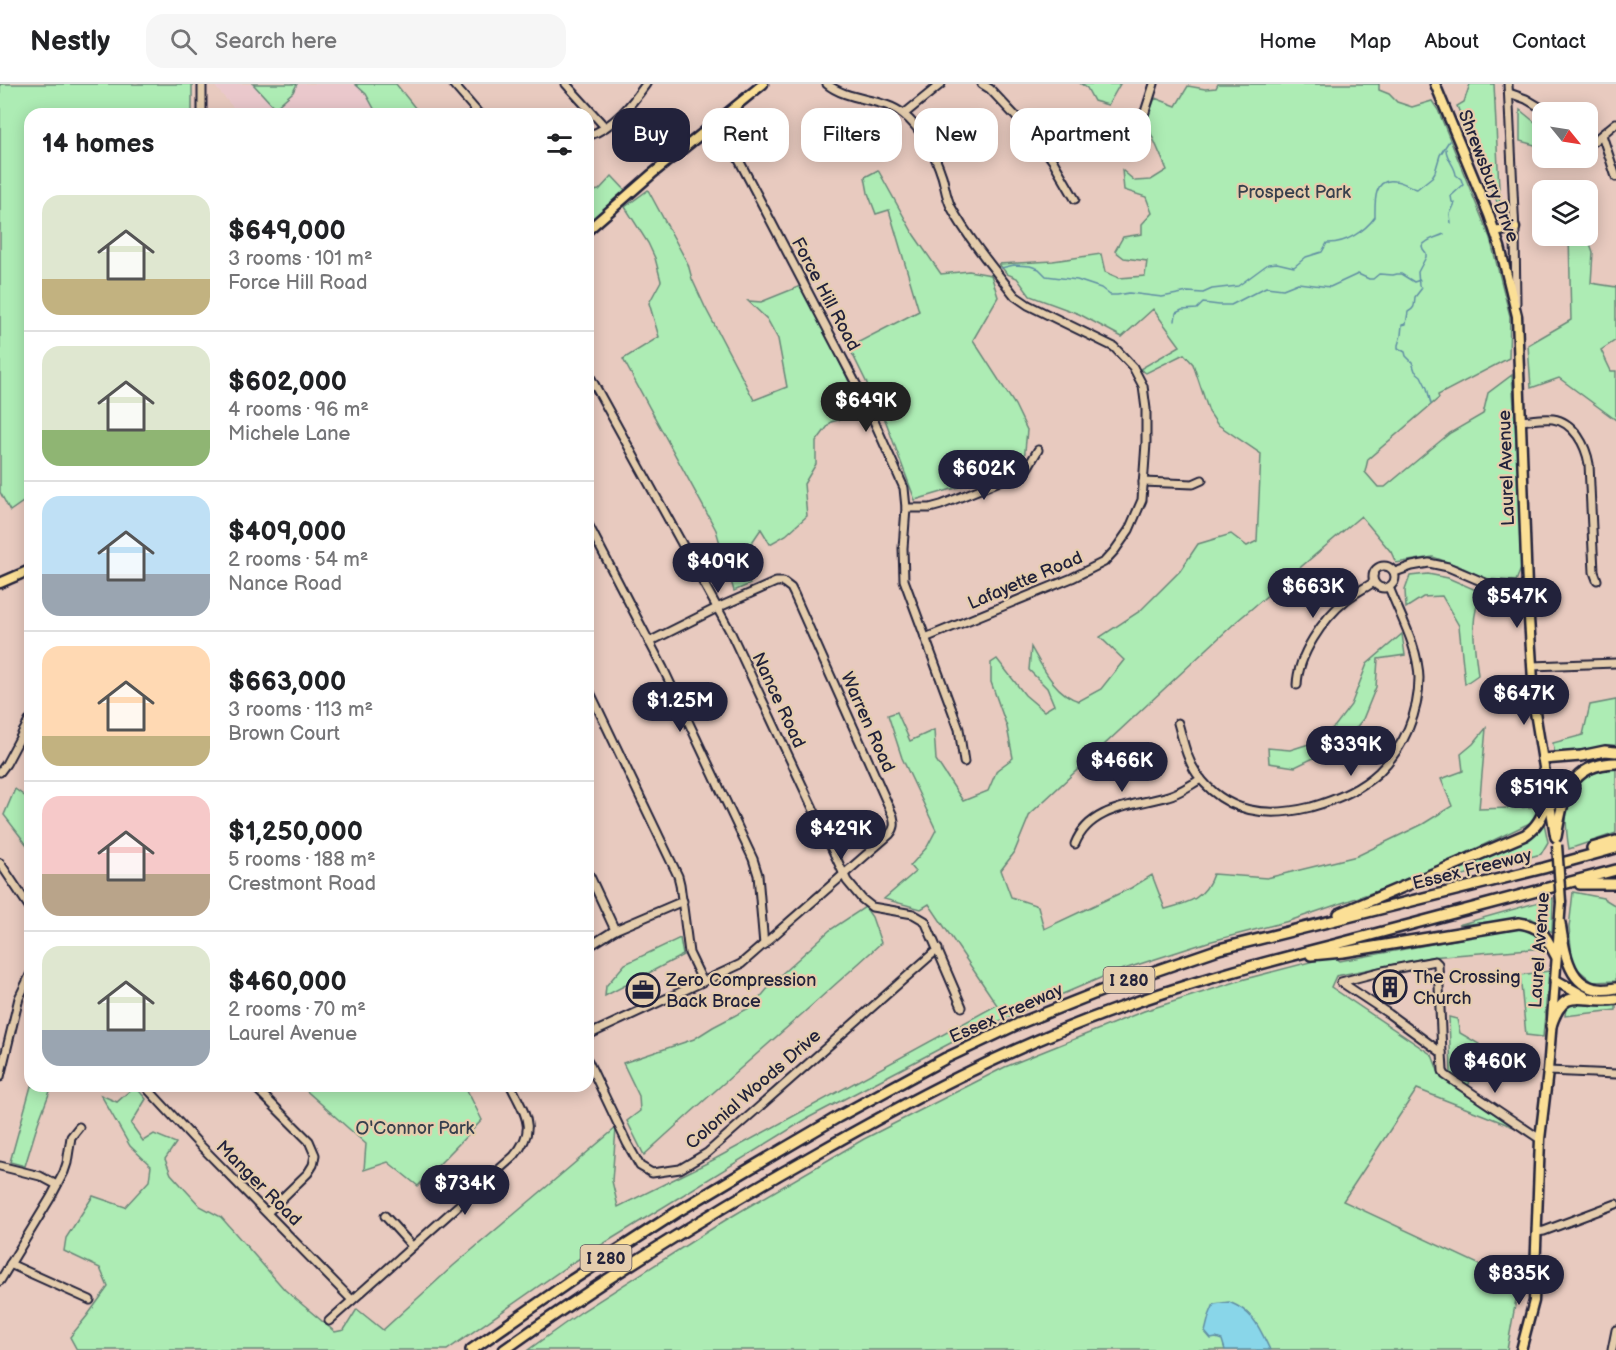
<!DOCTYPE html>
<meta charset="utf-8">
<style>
body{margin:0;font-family:"Balsamiq Sans",sans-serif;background:#f6f6f6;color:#202124;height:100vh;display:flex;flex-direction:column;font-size:22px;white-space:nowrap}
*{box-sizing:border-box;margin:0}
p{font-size:20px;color:#757577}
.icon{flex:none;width:33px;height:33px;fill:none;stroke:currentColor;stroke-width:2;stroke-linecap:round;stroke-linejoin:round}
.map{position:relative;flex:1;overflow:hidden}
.drawer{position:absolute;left:24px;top:24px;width:570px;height:984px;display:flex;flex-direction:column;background:#fff;border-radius:18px;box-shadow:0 3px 15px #0003}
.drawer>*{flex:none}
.banner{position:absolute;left:612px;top:24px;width:570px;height:54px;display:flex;gap:12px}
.needle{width:39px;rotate:120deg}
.tools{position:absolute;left:1532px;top:18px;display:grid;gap:12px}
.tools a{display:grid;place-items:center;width:66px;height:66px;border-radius:12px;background:#fff;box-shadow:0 3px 15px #0003;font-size:30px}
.price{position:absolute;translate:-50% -51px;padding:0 14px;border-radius:21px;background:#22223b;color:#fff;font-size:20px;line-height:39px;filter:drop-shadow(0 2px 3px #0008)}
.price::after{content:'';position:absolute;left:50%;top:36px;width:18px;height:14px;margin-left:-9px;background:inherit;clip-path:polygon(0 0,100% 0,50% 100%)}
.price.current{background:#222;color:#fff}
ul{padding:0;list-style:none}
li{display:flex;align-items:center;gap:18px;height:150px;padding:0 18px}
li+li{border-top:2px solid #e0e0e0}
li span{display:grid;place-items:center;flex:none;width:168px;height:120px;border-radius:18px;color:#555}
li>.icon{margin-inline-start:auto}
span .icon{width:72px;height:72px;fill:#fffc;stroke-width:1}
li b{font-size:26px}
h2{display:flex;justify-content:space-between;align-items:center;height:72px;padding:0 18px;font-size:26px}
.chip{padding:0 21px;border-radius:18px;background:#fff;box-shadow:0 3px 15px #0003;font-size:21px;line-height:54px}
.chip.current{background:#22223b;color:#fff}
header{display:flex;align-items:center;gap:36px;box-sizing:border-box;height:84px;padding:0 30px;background:#fff;border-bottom:2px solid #e0e0e0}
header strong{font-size:28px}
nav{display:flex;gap:33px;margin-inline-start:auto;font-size:21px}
.search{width:420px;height:54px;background:#f6f6f6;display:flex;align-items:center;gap:15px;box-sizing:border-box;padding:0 21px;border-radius:18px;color:#757577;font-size:22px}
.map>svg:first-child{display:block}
.built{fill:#eac8cc}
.green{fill:#adecb4;stroke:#688778;stroke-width:1.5}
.water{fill:#89d6e9;stroke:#608ea3;stroke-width:1.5}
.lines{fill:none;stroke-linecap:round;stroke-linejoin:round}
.stream{stroke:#608ea3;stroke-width:1.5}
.minor-casing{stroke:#22223b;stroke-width:11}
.major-casing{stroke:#22223b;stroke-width:13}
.highway-casing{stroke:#22223b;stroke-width:14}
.minor{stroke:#e5cdad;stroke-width:7}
.major{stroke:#fbdf96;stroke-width:8}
.highway{stroke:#fbdf96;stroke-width:9}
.major-bridge-casing{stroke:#22223b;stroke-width:13;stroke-linecap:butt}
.major-bridge{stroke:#fbdf96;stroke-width:8}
.labels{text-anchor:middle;stroke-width:4.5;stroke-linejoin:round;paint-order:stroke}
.shield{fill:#e5cdad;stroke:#5c555d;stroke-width:1.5}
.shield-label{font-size:16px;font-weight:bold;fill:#22223b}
.street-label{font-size:18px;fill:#22223b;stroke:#e5cdad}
.park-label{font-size:18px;fill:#37404d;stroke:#e5cdad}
.poi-label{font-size:18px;fill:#22223b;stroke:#e5cdad;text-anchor:start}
</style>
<header>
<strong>Nestly</strong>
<div class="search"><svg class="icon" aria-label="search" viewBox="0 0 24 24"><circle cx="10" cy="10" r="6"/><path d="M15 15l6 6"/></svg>Search here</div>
<nav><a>Home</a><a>Map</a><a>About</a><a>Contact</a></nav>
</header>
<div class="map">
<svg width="1616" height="1266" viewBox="0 0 1616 1266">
<rect width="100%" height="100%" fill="#e8cabf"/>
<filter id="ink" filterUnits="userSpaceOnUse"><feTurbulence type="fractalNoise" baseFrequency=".0167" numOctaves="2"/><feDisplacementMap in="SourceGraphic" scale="12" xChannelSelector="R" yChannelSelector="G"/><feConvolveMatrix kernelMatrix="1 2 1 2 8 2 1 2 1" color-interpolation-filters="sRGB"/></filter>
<g filter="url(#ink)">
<path class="built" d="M215,0H355L366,10L377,30H239L216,4Z"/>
<g class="green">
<path d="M0,0H192V30H30V413L10,427L0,408Z"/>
<path d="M253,0H297L293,8L275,24Z"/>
<path d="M355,0H396L420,30H377L366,10Z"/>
<path d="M1081,0H1120L1108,21L1094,17L1087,4Z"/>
<path d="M1218,0H1379V6L1389,10L1397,18L1412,23L1432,17L1438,26L1490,154L1510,232L1509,274L1438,311L1439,314L1368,375L1365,388L1378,403H1385L1450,349L1483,330L1488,309L1512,291L1524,477L1516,497L1487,495L1459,482L1433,473L1396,479L1391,468L1361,432L1237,537L1030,730L1014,769L1001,786L1011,813L1038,822L1044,845L1131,804L1152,791L1165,825C1188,819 1205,815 1213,790L1267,794L1357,772L1423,740L1452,722L1441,695L1463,687L1461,670L1473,660L1486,644L1479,725L1538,723L1539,730L1536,736L1412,795L1289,837L1208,858L1112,889L964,952L808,1034L569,1181L447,1266H77L70,1253L87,1232L108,1203L100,1184L64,1167L66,1154L93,1112L125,1123L149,1097L151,1082L130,1062L101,1011L117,1018L135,1002L146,1015L131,1040L143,1057L154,1050L176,1059L165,1075L171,1090L200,1122L221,1133L285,1206L335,1248L344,1246L357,1225L383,1246L453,1182L616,1044L612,1097L618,1123L713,1076L997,921L929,820L921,825L884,815L915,788L910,782L927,763L936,746L902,674L888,631L897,628L910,657L934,646L936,676L963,717L988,707L997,686L1013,674L1007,643L991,598V579L997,575L1025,611L1044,627L1054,621L1047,604L1029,586L1031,563C1043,584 1055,610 1079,617L1101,605L1124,576L1100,553L1140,527L1180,487L1198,460L1231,450L1247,462L1257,457L1261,370L1217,340L1209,328L1193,280L1184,270L1146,289L1140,285L1180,262L1153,225L1122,253L1079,230L1030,212L1017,194L1007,190L999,180L1053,177L1101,170L1105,188L1119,194L1145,192L1147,177L1124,174L1115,167L1123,153L1142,150V140L1152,129L1146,113L1124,106L1122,86L1135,97L1151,96L1167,86L1146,38L1155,14L1176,22L1188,2L1205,5L1216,4Z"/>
<path d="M1470,0H1494L1500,125L1457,22L1464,18Z"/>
<path d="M1520,26L1542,44V63L1520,57Z"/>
<path d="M878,86L914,151L941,190L969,187L991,191L998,213L973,256L1015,321L1027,346L1024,377L979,397L915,416L886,338L849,263L919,227L889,126L876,130L868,109L865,93Z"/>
<path d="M612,92L627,108L588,142V108L599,106Z"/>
<path d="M648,106L688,180L692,195L705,223L754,316L787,303L778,255L767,235L748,217L761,218L803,201L864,329L831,338L816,358V380L804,400L807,432L786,451L770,460L761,445L740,476L750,500L734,507L716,446L623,275L659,253L649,219L661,197L655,174L648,159L625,123Z"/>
<path d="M1587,151L1593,168L1591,199L1616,203V256L1601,266L1611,287H1616V336L1559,294L1531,304L1528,261L1571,236L1569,152Z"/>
<path d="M1428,490L1448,494L1483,509C1468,532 1475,565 1478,591L1465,600L1459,542L1442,512L1423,513L1406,524L1405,506L1410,492Z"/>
<path d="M1402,550L1405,571L1378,575L1376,603L1363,635L1343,660L1295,683L1269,679L1268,664L1290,666L1312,659L1335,642L1351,621L1367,580Z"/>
<path d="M1616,616V662L1555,671L1553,659L1583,651L1590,621Z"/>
<path d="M1608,683L1616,685V749L1569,765C1562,725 1565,697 1608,683Z"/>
<path d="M15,705L30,716V765L4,731Z"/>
<path d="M1544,739L1548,758L1541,770L1415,804L1526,755Z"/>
<path d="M1573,808L1603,814L1616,822V897L1593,898L1573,881L1569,844Z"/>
<path d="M1553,814L1552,848L1531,834L1458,841Z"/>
<path d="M865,823L872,833L881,859C803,931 722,999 644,1071L627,1037L640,1027L639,1012L623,979L694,955L713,943L753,922L774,897L830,846Z"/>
<path d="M1530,842L1544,858V864L1430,873L1336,892L1331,903L1432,971L1440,992L1451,990L1449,933L1457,935L1460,949L1479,960L1467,1008L1529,1049L1417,1005L1343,1117L1519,1199L1507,1266H528L581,1228L724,1137L864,1055L1005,983L1144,927L1245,895L1333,872L1340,877Z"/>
<path d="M680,854L683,871L605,912L606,902L625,880Z"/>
<path d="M1549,887L1543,953L1526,951L1520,891Z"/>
<path d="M1569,918H1616V926L1565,932L1566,922Z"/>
<path d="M31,1002H52L38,1039L25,1082L10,1078Z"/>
<path d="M301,1002H465L482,1036L418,1102L388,1078L364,1086L366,1060Z"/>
</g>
<path class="water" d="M1229,1218C1254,1228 1259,1243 1270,1266H1225L1222,1256L1216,1254L1211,1255L1205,1248L1209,1232L1214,1220Z"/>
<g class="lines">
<g class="stream">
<path d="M1446,65C1446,75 1455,81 1456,91L1461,95L1463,101L1451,112L1452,118L1455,119L1450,130L1451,139"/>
<path d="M1001,184L1014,181L1030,182L1039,185L1046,192L1077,196L1101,204L1110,211H1117L1129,209L1162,213L1188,208L1203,209L1212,205L1238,202L1268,180L1277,179L1294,183L1306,173L1322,168L1327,159C1345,160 1365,147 1375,133C1375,120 1373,94 1394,97C1402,97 1409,103 1417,105L1432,93L1435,88L1440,71L1449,57"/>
<path d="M1175,237L1176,229L1182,226L1197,225L1203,219L1219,221H1231L1266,203L1283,205L1298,199L1330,203L1358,190L1369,195H1373L1379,190L1393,191L1397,190H1401L1414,198L1420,196"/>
<path d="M1431,320L1427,304L1421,292L1415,287L1412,278L1406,272L1405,268L1398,264V261L1401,251L1402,241L1406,240L1408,228C1416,224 1414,220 1415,213L1422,204L1419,202L1418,188L1426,173V169L1423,165L1422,162C1428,154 1436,154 1444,150"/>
</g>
<g class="minor-casing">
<g id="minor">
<path d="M202,0V30"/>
<path d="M453,0L479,30"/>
<path d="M566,0L605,43"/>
<path d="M827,0C847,17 884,14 903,30C921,44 935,70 942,92C945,102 946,113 951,123C968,154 993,184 1015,212L1028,221L1114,263L1133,283L1143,302L1146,325V359L1142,416L1129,446L1115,466L1104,478L1072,494L925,554"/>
<path d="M982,0L990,5L1036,54L1053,77L1075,115"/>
<path d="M1508,0L1515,149L1516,219"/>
<path d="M1509,9L1526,15L1548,28"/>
<path d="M904,30L941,0"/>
<path d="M1143,34L1154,0"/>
<path d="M718,36L865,317L904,404L906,424L903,464L904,496L959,645L964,678"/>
<path d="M1602,51L1616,93"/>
<path d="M588,52C614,43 631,21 646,0"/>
<path d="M1587,60L1594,57L1616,39"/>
<path d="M588,289L730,547L847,797L862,815L872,823L913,830L925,837L962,923"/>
<path d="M1520,337C1531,336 1543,334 1553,335C1574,338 1586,362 1589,380L1594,488L1597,496"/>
<path d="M1143,398L1193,400L1202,396"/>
<path d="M906,424H930L941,421L1022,388L1028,383L1038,366"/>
<path d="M588,440L663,584L753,775L758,791L764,861"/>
<circle cx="1384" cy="493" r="11"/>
<path d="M1395,488L1412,482L1429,479L1448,483L1490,501L1527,503"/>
<path d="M1532,582L1616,579"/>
<path d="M1297,601C1298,571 1323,535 1346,516C1355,509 1365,504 1374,498"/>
<path d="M588,604L678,792L680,800L689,869L703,898"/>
<path d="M1178,639C1183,656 1186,674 1197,690C1226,730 1267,734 1311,723C1336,716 1360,706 1379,688C1404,663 1419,629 1419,594C1418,562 1400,532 1389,503"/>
<path d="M23,648L30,658"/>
<path d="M0,688L6,680L30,635"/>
<path d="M1075,760C1090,722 1135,722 1168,712C1180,709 1190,701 1201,695"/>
<path d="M0,779L30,824"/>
<path d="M588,788L615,846"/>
<path d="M588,863L615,846L683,817"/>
<path d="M1435,877L1438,880L1442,969L1389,930L1341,898L1383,887Z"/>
<path d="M588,951L741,880L890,750C895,744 895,740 893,732L794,510L791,504L783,498H776L717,524L649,558"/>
<path d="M1442,969L1443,987L1445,991L1540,1055"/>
<path d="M588,977L627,1059L640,1082L652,1089L680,1085L707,1069L938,865"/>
<path d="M1548,987L1616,990"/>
<path d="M0,993L19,914L30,891"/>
<path d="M145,1002L197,1058L352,1216"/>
<path d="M254,1002L309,1057L315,1071L313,1081L308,1089L268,1128"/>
<path d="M0,1082L40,1092L57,1101"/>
<path d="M385,1132L412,1162"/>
<path d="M1537,1148L1544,1147L1616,1120"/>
<path d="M10,1180L90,1216"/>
<path d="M0,1197L51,1113L64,1088L67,1079L71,1053L79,1043"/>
<path d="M329,1237L514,1072C538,1044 525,1031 511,1002"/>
<path d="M1612,1266L1616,1246"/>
</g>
</g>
<g class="major-casing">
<g id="major">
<path d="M1435,0L1489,131L1500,163L1517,232L1527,503L1535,628L1555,751"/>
<path d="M588,146L652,90L763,0"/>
<path d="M1495,148L1515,144"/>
<path d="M0,499L30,486"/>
<path d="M1521,1266L1534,1217L1540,1055L1548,987L1561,818"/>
</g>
</g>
<g class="highway-casing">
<g id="highway">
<path d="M1543,675L1581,672L1605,667L1616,668"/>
<path d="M1556,753C1563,714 1568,680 1616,679"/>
<path d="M1592,764L1616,757"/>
<path d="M1580,800H1616"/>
<path d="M1339,830L1525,751C1539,742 1543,729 1549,715"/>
<path d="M1560,839C1565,872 1570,914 1616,904"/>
<path d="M1311,871L1343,868L1519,839C1542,842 1546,853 1556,872"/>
<path d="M1555,896L1587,914"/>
<path d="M1551,942C1565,898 1583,921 1616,915"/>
<path d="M471,1266L572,1196L677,1128L744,1088L838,1033L946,974L1018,940L1126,897L1219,865L1544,784L1616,764"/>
<path d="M504,1266C602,1196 705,1132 810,1073C908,1017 1008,964 1114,926C1187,899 1262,879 1337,860C1430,835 1523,811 1616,786"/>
</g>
</g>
<use href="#minor" class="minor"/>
<use href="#major" class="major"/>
<use href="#highway" class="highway"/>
<g class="major-bridge-casing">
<path id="major-bridge" d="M1557,761L1561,818"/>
</g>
<use href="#major-bridge" class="major-bridge"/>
</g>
</g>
<defs>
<g id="building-ring" transform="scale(1.725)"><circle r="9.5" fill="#e5cdad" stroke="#22223b" stroke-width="1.5"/><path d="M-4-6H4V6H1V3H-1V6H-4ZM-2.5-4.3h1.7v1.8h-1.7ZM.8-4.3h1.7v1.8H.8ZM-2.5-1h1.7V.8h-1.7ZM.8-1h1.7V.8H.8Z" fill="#22223b"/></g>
<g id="office-ring" transform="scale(1.725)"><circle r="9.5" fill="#e5cdad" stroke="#22223b" stroke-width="1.5"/><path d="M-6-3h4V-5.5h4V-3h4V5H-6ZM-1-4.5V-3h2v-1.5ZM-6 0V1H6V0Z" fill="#22223b"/></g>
</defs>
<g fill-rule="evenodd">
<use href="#building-ring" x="1390" y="903"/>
<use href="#office-ring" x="643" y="906"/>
</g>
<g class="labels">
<g class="shield">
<rect x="1103.5" y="883" width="51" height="26" rx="4.5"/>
<rect x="580.5" y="1161" width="51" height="26" rx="4.5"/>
</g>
<g class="shield-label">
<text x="1129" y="902">I 280</text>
<text x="606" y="1180">I 280</text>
</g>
<g class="street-label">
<text transform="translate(1489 92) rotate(69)" y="6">Shrewsbury Drive</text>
<text transform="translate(826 210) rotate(62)" y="6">Force Hill Road</text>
<text transform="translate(1506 384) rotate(-92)" y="6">Laurel Avenue</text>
<text transform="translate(1025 496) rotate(-23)" y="6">Lafayette Road</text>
<text transform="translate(779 616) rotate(65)" y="6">Nance Road</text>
<text transform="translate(868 638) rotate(66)" y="6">Warren Road</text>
<text transform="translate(1472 785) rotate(-14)" y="6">Essex Freeway</text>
<text transform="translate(1539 866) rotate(-86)" y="6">Laurel Avenue</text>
<text transform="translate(1006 929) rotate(-24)" y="6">Essex Freeway</text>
<text transform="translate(753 1005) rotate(-41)" y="6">Colonial Woods Drive</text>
<text transform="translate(259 1099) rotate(45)" y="6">Manger Road</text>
</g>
<g class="park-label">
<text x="1294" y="114">Prospect Park</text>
<text x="415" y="1050">O'Connor Park</text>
</g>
<g class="poi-label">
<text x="1413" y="899">The Crossing<tspan x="1413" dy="21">Church</tspan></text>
<text x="666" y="902">Zero Compression<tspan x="666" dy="21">Back Brace</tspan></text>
</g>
</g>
</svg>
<div class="tools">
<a><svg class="needle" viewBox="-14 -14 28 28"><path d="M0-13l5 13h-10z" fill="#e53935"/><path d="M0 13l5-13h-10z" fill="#757577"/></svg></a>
<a><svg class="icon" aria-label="layers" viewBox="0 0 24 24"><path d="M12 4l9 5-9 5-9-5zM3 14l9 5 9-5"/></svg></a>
</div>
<b class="price current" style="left:866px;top:349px">$649K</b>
<b class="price" style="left:984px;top:417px">$602K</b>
<b class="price" style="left:718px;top:510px">$409K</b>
<b class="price" style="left:1313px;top:535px">$663K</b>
<b class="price" style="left:1517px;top:545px">$547K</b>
<b class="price" style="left:1524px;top:642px">$647K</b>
<b class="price" style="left:680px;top:649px">$1.25M</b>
<b class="price" style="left:1351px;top:693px">$339K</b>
<b class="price" style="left:1122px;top:709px">$466K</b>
<b class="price" style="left:1539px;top:736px">$519K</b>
<b class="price" style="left:841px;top:777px">$429K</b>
<b class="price" style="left:1495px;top:1010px">$460K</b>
<b class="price" style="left:465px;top:1132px">$734K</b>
<b class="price" style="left:1519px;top:1222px">$835K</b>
<div class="banner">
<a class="chip current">Buy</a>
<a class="chip">Rent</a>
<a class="chip">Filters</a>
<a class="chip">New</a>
<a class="chip">Apartment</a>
</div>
<section class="drawer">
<h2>14 homes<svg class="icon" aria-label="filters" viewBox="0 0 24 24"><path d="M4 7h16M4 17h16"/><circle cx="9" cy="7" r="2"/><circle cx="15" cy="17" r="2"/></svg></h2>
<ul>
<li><span style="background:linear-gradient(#dfe7d0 70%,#c2b280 0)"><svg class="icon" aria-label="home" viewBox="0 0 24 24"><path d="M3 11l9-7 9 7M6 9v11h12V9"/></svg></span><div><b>$649,000</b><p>3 rooms · 101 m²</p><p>Force Hill Road</p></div></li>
<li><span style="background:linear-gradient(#dfe7d0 70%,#8fb573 0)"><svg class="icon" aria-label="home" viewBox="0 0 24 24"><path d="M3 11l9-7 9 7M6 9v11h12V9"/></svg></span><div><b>$602,000</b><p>4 rooms · 96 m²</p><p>Michele Lane</p></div></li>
<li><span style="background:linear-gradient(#bfe0f5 65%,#9aa5b1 0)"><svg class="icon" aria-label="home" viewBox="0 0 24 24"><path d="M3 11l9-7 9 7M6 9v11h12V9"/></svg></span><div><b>$409,000</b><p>2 rooms · 54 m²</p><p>Nance Road</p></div></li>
<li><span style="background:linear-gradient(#ffd9b3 75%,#c2b280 0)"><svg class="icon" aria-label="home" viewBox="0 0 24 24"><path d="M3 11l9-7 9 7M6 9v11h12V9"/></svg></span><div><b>$663,000</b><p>3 rooms · 113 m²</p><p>Brown Court</p></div></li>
<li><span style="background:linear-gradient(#f6c9c9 65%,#b9a48a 0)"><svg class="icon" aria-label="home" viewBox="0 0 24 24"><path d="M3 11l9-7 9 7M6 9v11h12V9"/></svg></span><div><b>$1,250,000</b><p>5 rooms · 188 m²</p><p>Crestmont Road</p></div></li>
<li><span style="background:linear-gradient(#dfe7d0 70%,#9aa5b1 0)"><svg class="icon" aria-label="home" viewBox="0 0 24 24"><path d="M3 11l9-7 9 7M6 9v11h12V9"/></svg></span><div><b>$460,000</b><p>2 rooms · 70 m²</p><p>Laurel Avenue</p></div></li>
</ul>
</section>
</div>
